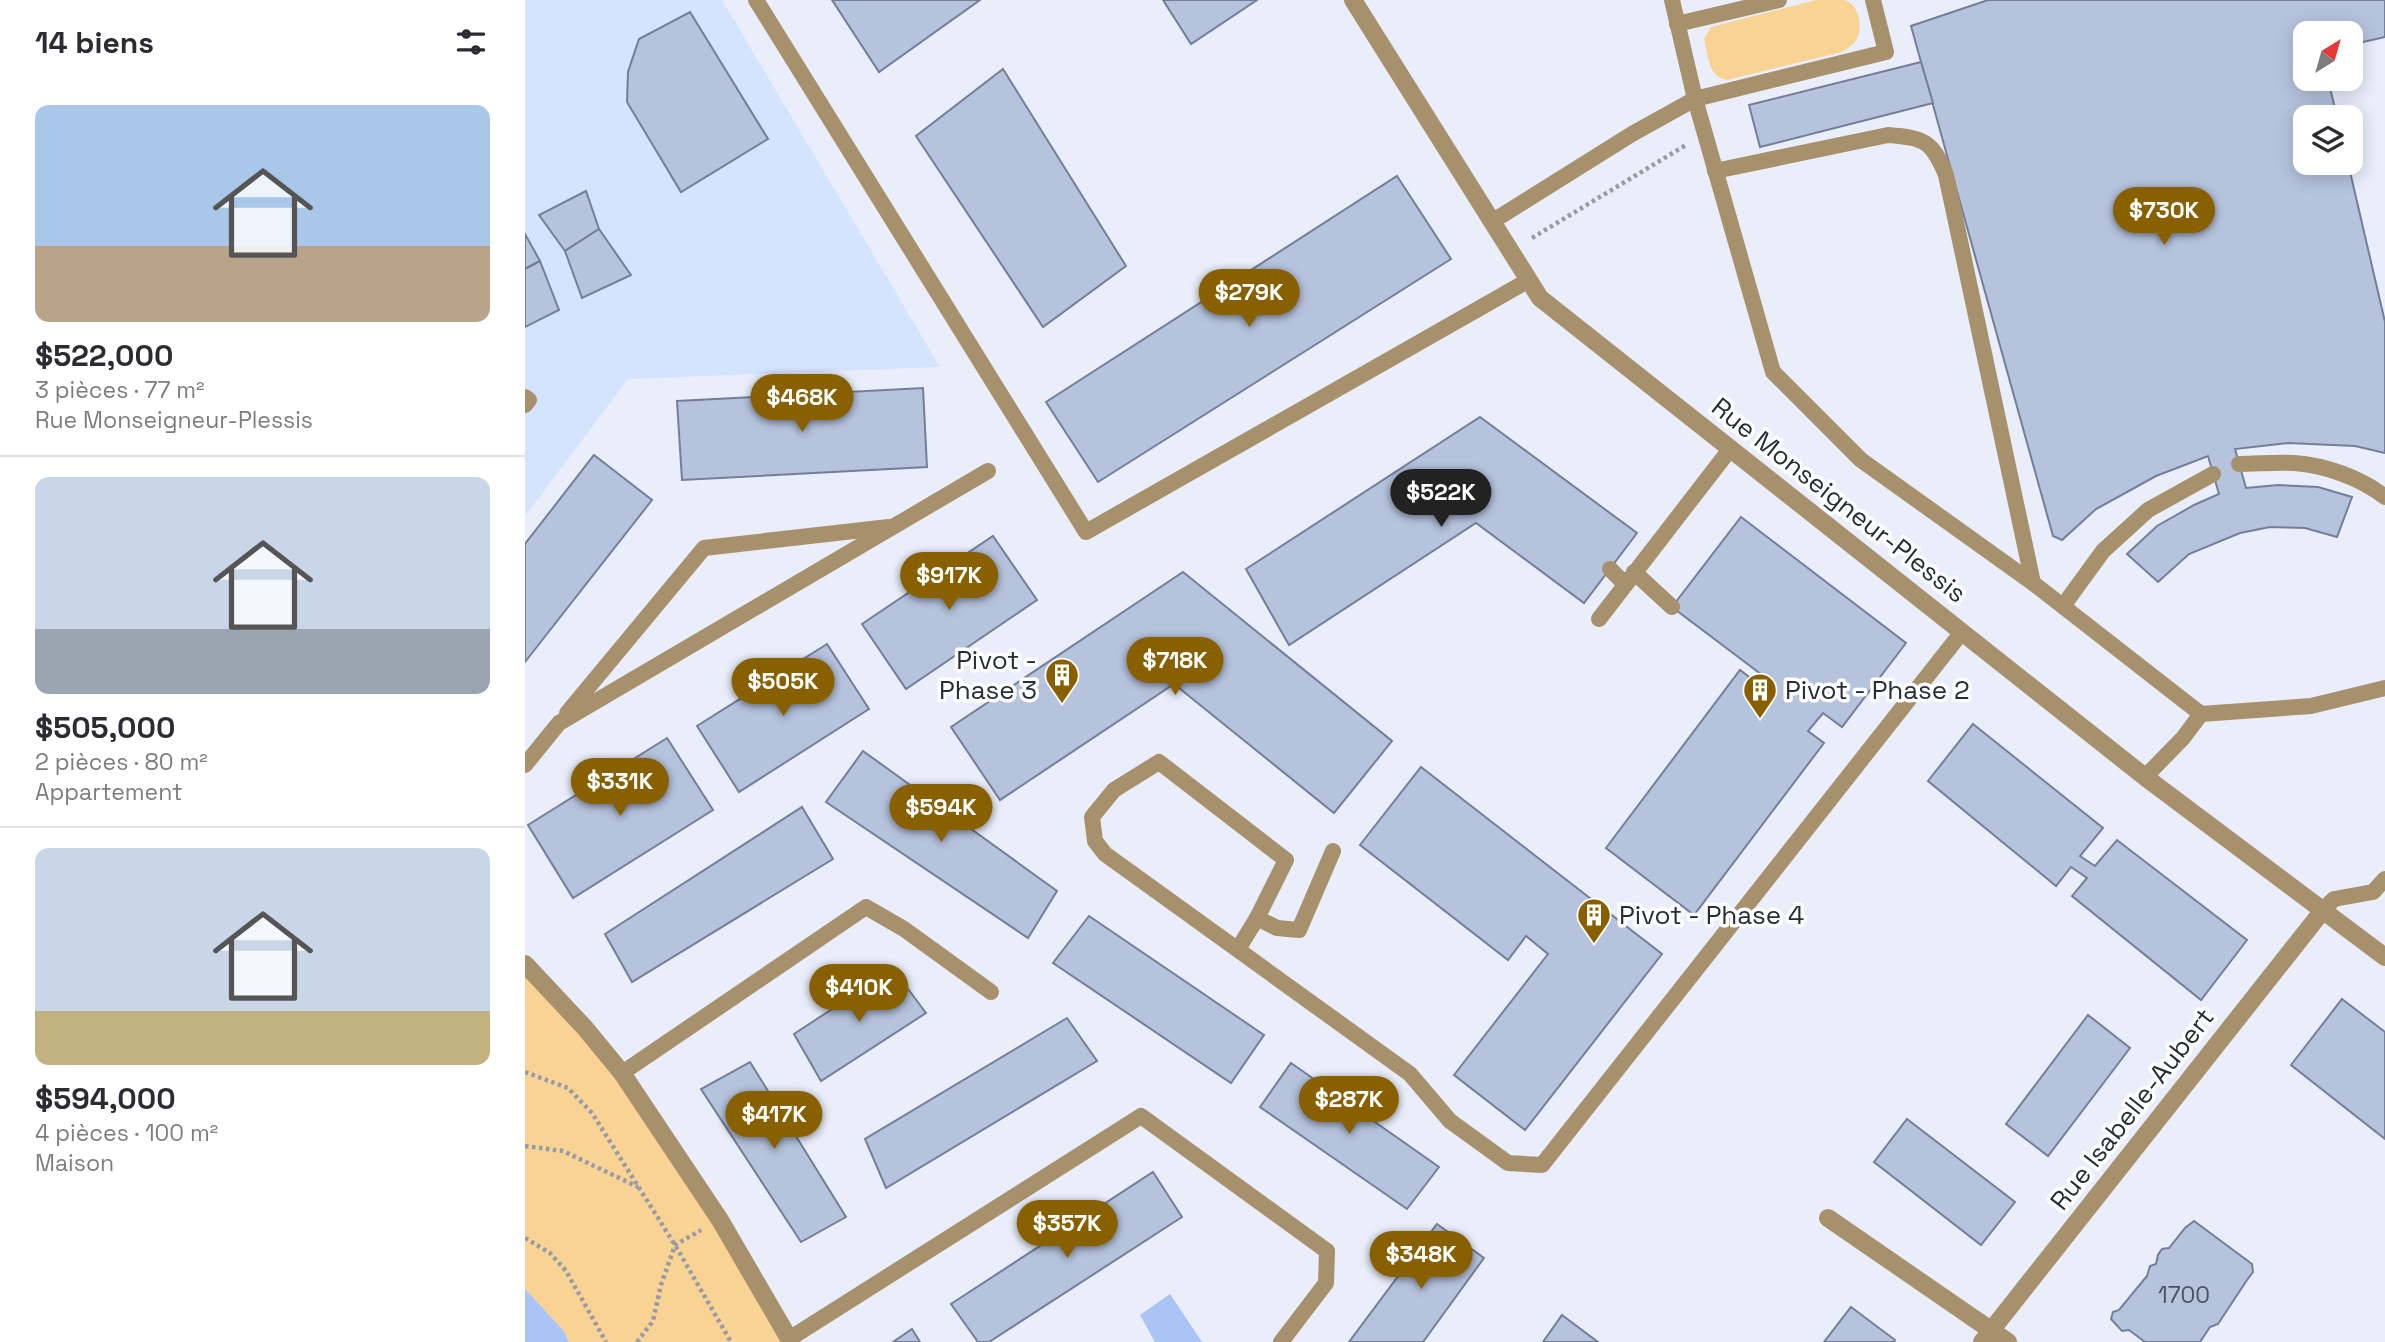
<!DOCTYPE html>
<html lang="fr">
<meta charset="utf-8">
<style>
body{margin:0;font-family:"Space Grotesk",sans-serif;background:#f2f2f3;color:#2b2b33;height:100vh;display:flex;flex-direction:column;font-size:26px;white-space:nowrap}
*{box-sizing:border-box;margin:0}
p{font-size:23px;color:#7c7c81}
.icon{flex:none;width:38px;height:38px;fill:none;stroke:currentColor;stroke-width:2;stroke-linecap:round;stroke-linejoin:round}
.map{position:relative;flex:1;overflow:hidden}
.panel{display:flex;flex-direction:column;background:#fff;width:525px}
.panel>*{flex:none}
.needle{width:46px;rotate:37deg}
.fabs{position:absolute;left:1768px;top:21px;display:grid;gap:14px}
.fabs a{display:grid;place-items:center;width:70px;height:70px;border-radius:14px;background:#fff;box-shadow:0 4px 18px #0003;font-size:35px}
.price{position:absolute;translate:-50% -60px;padding:0 16px;border-radius:24px;background:#896000;color:#fff;font-size:23px;line-height:46px;filter:drop-shadow(0 2px 4px #0008)}
.price::after{content:'';position:absolute;left:50%;top:42px;width:21px;height:16px;margin-left:-10px;background:inherit;clip-path:polygon(0 0,100% 0,50% 100%)}
.price.current{background:#222;color:#fff}
ul{padding:0;list-style:none}
li{display:grid;align-content:center;gap:14px;height:371px;padding:0 35px}
li+li{border-top:2px solid #e1e1e2}
li span{display:grid;place-items:center;height:217px;border-radius:14px;color:#555}
li>.icon{margin-inline-start:auto}
span .icon{width:126px;height:126px;fill:#fffc;stroke-width:1}
li b{font-size:30px}
h2{display:flex;justify-content:space-between;align-items:center;height:84px;padding:0 35px;font-size:30px}
main{display:flex;flex:1;min-height:0}
.map>svg:first-child{display:block}
.built{fill:#d4e3fe}
.green{fill:#f9d393}
.water{fill:#aac4f6}
.building{fill:#b5c3dd;stroke:#737f98;stroke-width:2}
.lines{fill:none;stroke-linecap:round;stroke-linejoin:round}
.path{stroke:#969ba7;stroke-width:4.5;stroke-dasharray:3.5 3.5;stroke-linecap:butt}
.service{stroke:#a7916c;stroke-width:16}
.minor{stroke:#a7916c;stroke-width:18}
.labels{text-anchor:middle;stroke-width:7;stroke-linejoin:round;paint-order:stroke}
.number-label{font-size:23px;fill:#4a5260}
.street-label{font-size:26px;fill:#272c37;stroke:#fff}
.poi-label{font-size:26px;fill:#272c37;stroke:#fff;text-anchor:start}
</style>
<main>
<section class="panel">
<h2>14 biens<svg class="icon" aria-label="filters" viewBox="0 0 24 24"><path d="M4 7h16M4 17h16"/><circle cx="9" cy="7" r="2"/><circle cx="15" cy="17" r="2"/></svg></h2>
<ul>
<li><span style="background:linear-gradient(#a9c7e8 65%,#b9a48a 0)"><svg class="icon" aria-label="home" viewBox="0 0 24 24"><path d="M3 11l9-7 9 7M6 9v11h12V9"/></svg></span><div><b>$522,000</b><p>3 pièces · 77 m²</p><p>Rue Monseigneur-Plessis</p></div></li>
<li><span style="background:linear-gradient(#c9d6e8 70%,#9aa5b1 0)"><svg class="icon" aria-label="home" viewBox="0 0 24 24"><path d="M3 11l9-7 9 7M6 9v11h12V9"/></svg></span><div><b>$505,000</b><p>2 pièces · 80 m²</p><p>Appartement</p></div></li>
<li><span style="background:linear-gradient(#c9d6e8 75%,#c2b280 0)"><svg class="icon" aria-label="home" viewBox="0 0 24 24"><path d="M3 11l9-7 9 7M6 9v11h12V9"/></svg></span><div><b>$594,000</b><p>4 pièces · 100 m²</p><p>Maison</p></div></li>
</ul>
</section>
<div class="map">
<svg width="1860" height="1342" viewBox="0 0 1860 1342">
<rect width="100%" height="100%" fill="#e9eefa"/>
<path class="built" d="M0,0H197L415,367L103,379L0,516Z"/>
<g class="green">
<path d="M1291,0C1299,0 1310,0 1319,0C1335,4 1339,30 1330,42C1327,46 1321,49 1317,52L1202,80C1183,77 1183,55 1179,39L1186,27Z"/>
<path d="M0,964L60,1028L266,1342H44L38,1330L0,1289Z"/>
</g>
<g class="water">
<path d="M0,1289L38,1330L44,1342H0Z"/>
<path d="M645,1294L677,1342H630L615,1315Z"/>
</g>
<g class="building">
<path d="M307,0H455L354,72Z"/>
<path d="M638,0H732L666,44Z"/>
<path d="M1463,0H1860V37L1825,45V33H1780V79H1803L1812,117H1780V163H1823L1860,322V453L1830,446L1763,443L1710,449L1721,488L1753,485L1793,487L1827,497L1812,537L1780,528L1745,527L1715,533L1664,554L1633,582L1602,554L1632,526L1669,505L1694,494L1683,456L1631,476L1571,509L1537,540L1528,536L1386,26Z"/>
<path d="M165,12L243,139L156,192L102,102L103,72L114,39Z"/>
<path d="M1396,62L1408,103L1235,147L1224,105Z"/>
<path d="M478,69L601,266L518,327L391,136Z"/>
<path d="M872,176L926,259L573,482L521,402Z"/>
<path d="M61,191L74,229L40,251L14,215Z"/>
<path d="M74,229L106,275L57,298L40,251Z"/>
<path d="M0,234L15,261L0,269Z"/>
<path d="M15,261L34,310L0,327V269Z"/>
<path d="M398,388L402,467L157,480L152,401Z"/>
<path d="M955,417L1112,533L1059,603L951,523L764,645L721,569Z"/>
<path d="M69,455L127,500L0,662V544Z"/>
<path d="M1216,517L1381,643L1317,727L1298,713L1283,731L1299,743L1169,915L1081,848L1215,670L1232,683L1237,675L1147,607Z"/>
<path d="M468,536L512,600L381,689L337,624Z"/>
<path d="M658,572L867,741L809,813L649,684L475,800L426,727Z"/>
<path d="M302,644L344,709L214,792L172,726Z"/>
<path d="M1448,724L1578,828L1555,856L1570,866L1592,840L1722,940L1676,1000L1547,896L1562,878L1546,867L1531,886L1403,781Z"/>
<path d="M142,738L188,810L48,898L3,825Z"/>
<path d="M338,751L532,891L503,938L301,802Z"/>
<path d="M896,767L1137,954L1000,1130L929,1075L1023,954L1001,936L983,960L835,845Z"/>
<path d="M277,807L308,859L107,982L80,934Z"/>
<path d="M564,916L739,1035L706,1083L528,963Z"/>
<path d="M368,969L401,1013L296,1081L269,1034Z"/>
<path d="M1817,999L1860,1032V1139L1766,1065Z"/>
<path d="M1563,1015L1605,1048L1523,1156L1481,1124Z"/>
<path d="M542,1018L572,1061L361,1188L340,1139Z"/>
<path d="M225,1062L321,1217L276,1242L176,1089Z"/>
<path d="M766,1063L914,1167L882,1209L735,1107Z"/>
<path d="M1382,1119L1490,1202L1456,1245L1349,1162Z"/>
<path d="M628,1172L657,1217L464,1342H453L426,1304Z"/>
<path d="M1669,1221L1727,1264L1728,1272L1722,1280L1693,1324L1685,1327L1675,1342H1620L1604,1330L1597,1331L1586,1319L1588,1312L1594,1310L1622,1276L1625,1266L1631,1264L1633,1255L1637,1249L1644,1248L1660,1228Z"/>
<path d="M912,1224L959,1258L898,1342H824Z"/>
<path d="M1326,1307L1370,1340L1369,1342H1299Z"/>
<path d="M1037,1315L1073,1342H1018Z"/>
<path d="M387,1329L395,1342H368Z"/>
</g>
<g class="lines">
<g class="path">
<path d="M1007,238L1161,145"/>
<path d="M0,1072L43,1088L67,1113L150,1245L206,1342"/>
<path d="M0,1146L38,1151L113,1187"/>
<path d="M0,1238L25,1253L41,1271L81,1342"/>
<path d="M112,1342L128,1321L136,1285L150,1245L176,1230"/>
</g>
<g class="service">
<path d="M231,0L561,532L1004,280"/>
<path d="M1147,0L1170,99L1248,372L1336,460L1508,583L1676,714L1786,706L1860,688"/>
<path d="M1152,24L1254,0"/>
<path d="M1190,171L1363,135C1400,138 1407,141 1421,175L1508,583"/>
<path d="M968,221L1107,134L1170,99L1361,52L1348,0"/>
<path d="M0,397L4,400L0,405"/>
<path d="M1714,464C1732,464 1751,462 1769,463C1800,465 1836,478 1860,497"/>
<path d="M1085,569L1100,584"/>
<path d="M1109,572L1147,607"/>
<path d="M1538,606L1578,551L1623,510L1688,474"/>
<path d="M1074,619L1206,448"/>
<path d="M42,713L179,548L364,527"/>
<path d="M0,765L34,723L463,471"/>
<path d="M1620,777L1658,738L1676,714"/>
<path d="M1799,909L1809,899L1848,892L1860,879"/>
<path d="M732,918L752,928L774,930L808,851"/>
<path d="M713,949L732,918L761,860L634,762L589,790L567,817L570,841L580,854L885,1074L925,1121L983,1163L1017,1165L1437,632"/>
<path d="M97,1073L341,907L379,929L466,992"/>
<path d="M264,1339L616,1116L802,1251L801,1283L756,1342"/>
</g>
<g class="minor">
<path d="M828,0L1015,298L1620,777L1860,957"/>
<path d="M0,964L60,1028L97,1073L195,1220L266,1342"/>
<path d="M1303,1218L1483,1342"/>
<path d="M1457,1342L1799,909"/>
</g>
</g>
<defs>
<g id="building-pin" transform="scale(1.75)"><path d="M0 17L-7.5 6A9.5 9.5 0 1 1 7.5 6Z" fill="#896000" stroke="#fff"/><path d="M-4-6H4V6H1V3H-1V6H-4ZM-2.5-4.3h1.7v1.8h-1.7ZM.8-4.3h1.7v1.8H.8ZM-2.5-1h1.7V.8h-1.7ZM.8-1h1.7V.8H.8Z" fill="#fff"/></g>
</defs>
<g fill-rule="evenodd">
<use href="#building-pin" x="537" y="675"/>
<use href="#building-pin" x="1235" y="690"/>
<use href="#building-pin" x="1069" y="915"/>
</g>
<g class="labels">
<g class="number-label">
<text x="1659" y="1303">1700</text>
</g>
<g class="street-label">
<text transform="translate(1314 500) rotate(38)" y="9">Rue Monseigneur-Plessis</text>
<text transform="translate(1607 1109) rotate(-52)" y="9">Rue Isabelle-Aubert</text>
</g>
<g class="poi-label">
<text x="512" y="669" text-anchor="end">Pivot -<tspan x="512" dy="30">Phase 3</tspan></text>
<text x="1260" y="699">Pivot - Phase 2</text>
<text x="1094" y="924">Pivot - Phase 4</text>
</g>
</g>
</svg>
<div class="fabs">
<a><svg class="needle" viewBox="-14 -14 28 28"><path d="M0-13l5 13h-10z" fill="#e53935"/><path d="M0 13l5-13h-10z" fill="#7c7c81"/></svg></a>
<a><svg class="icon" aria-label="layers" viewBox="0 0 24 24"><path d="M12 4l9 5-9 5-9-5zM3 14l9 5 9-5"/></svg></a>
</div>
<b class="price" style="left:1639px;top:247px">$730K</b>
<b class="price" style="left:724px;top:329px">$279K</b>
<b class="price" style="left:277px;top:434px">$468K</b>
<b class="price current" style="left:916px;top:529px">$522K</b>
<b class="price" style="left:424px;top:612px">$917K</b>
<b class="price" style="left:650px;top:697px">$718K</b>
<b class="price" style="left:258px;top:718px">$505K</b>
<b class="price" style="left:95px;top:818px">$331K</b>
<b class="price" style="left:416px;top:844px">$594K</b>
<b class="price" style="left:334px;top:1024px">$410K</b>
<b class="price" style="left:824px;top:1136px">$287K</b>
<b class="price" style="left:249px;top:1151px">$417K</b>
<b class="price" style="left:542px;top:1260px">$357K</b>
<b class="price" style="left:896px;top:1291px">$348K</b>
</div>
</main>
